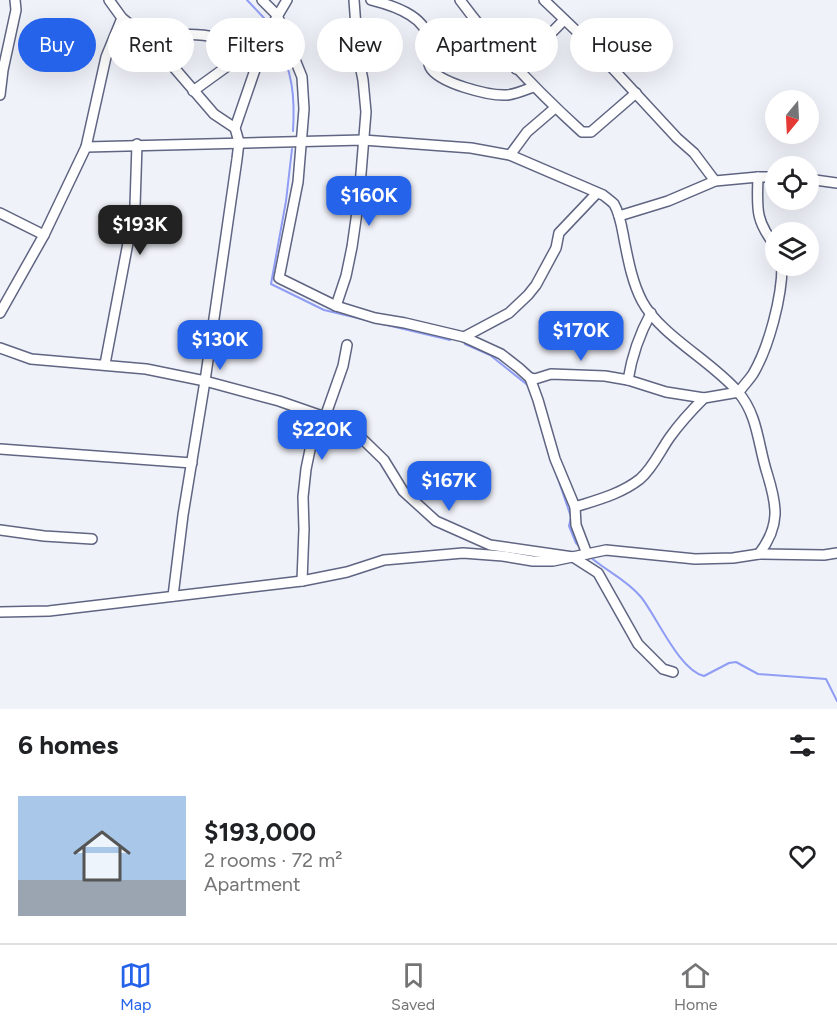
<!DOCTYPE html>
<meta charset="utf-8">
<style>
body{margin:0;font-family:Figtree,sans-serif;background:#f6f6f6;color:#202124;height:100vh;display:flex;flex-direction:column;font-size:22px;white-space:nowrap}
*{box-sizing:border-box;margin:0}
p{font-size:20px;color:#757577}
.icon{flex:none;width:33px;height:33px;fill:none;stroke:currentColor;stroke-width:2;stroke-linecap:round;stroke-linejoin:round}
.map{position:relative;height:709px;overflow:hidden}
.sheet{display:flex;flex-direction:column;background:#fff;flex:1}
.sheet>*{flex:none}
.hud{position:absolute;left:18px;top:18px;width:801px;height:54px;display:flex;gap:12px}
.needle{width:39px;rotate:198deg}
.tools{position:absolute;left:765px;top:90px;display:grid;gap:12px}
.tools a{display:grid;place-items:center;width:54px;height:54px;border-radius:50%;background:#fff;box-shadow:0 6px 24px #0002;font-size:30px}
.price{position:absolute;translate:-50% -51px;padding:0 14px;border-radius:12px;background:#2563eb;color:#fff;font-size:20px;line-height:39px;filter:drop-shadow(0 2px 3px #0008)}
.price::after{content:'';position:absolute;left:50%;top:36px;width:18px;height:14px;margin-left:-9px;background:inherit;clip-path:polygon(0 0,100% 0,50% 100%)}
.price.active{background:#222;color:#fff}
ul{padding:0;list-style:none}
li{display:flex;align-items:center;gap:18px;height:150px;padding:0 18px}
li span{display:grid;place-items:center;flex:none;width:168px;height:120px;border-radius:0px;color:#555}
li>.icon{margin-inline-start:auto}
span .icon{width:72px;height:72px;fill:#fffc;stroke-width:1}
li b{font-size:26px}
h2{display:flex;justify-content:space-between;align-items:center;height:72px;padding:0 18px;font-size:26px}
.pill{padding:0 21px;border-radius:27px;background:#fff;box-shadow:0 6px 24px #0002;font-size:21px;line-height:54px}
.pill.active{background:#2563eb;color:#fff}
.dock{display:flex;justify-content:space-around;align-items:center;height:84px;border-top:2px solid #e0e0e0;background:#fff;font-size:16px;color:#757577}
.dock a{display:grid;justify-items:center;gap:3px}
.dock .active{color:#2563eb}
.map>svg:first-child{display:block}
.lines{fill:none;stroke-linecap:round;stroke-linejoin:round}
.stream{stroke:#8f9df4;stroke-width:2}
.street-casing{stroke:#5f6582;stroke-width:12}
.street{stroke:#fff;stroke-width:9}
</style>
<div class="map">
<svg width="837" height="709" viewBox="0 0 837 709">
<rect width="100%" height="100%" fill="#f0f2f9"/>
<g class="lines">
<g class="stream">
<path d="M247,0L264,18"/>
<path d="M276,42C293,70 295,99 293,131"/>
<path d="M292,149L286,201L271,284L324,310L450,340"/>
<path d="M465,344L490,355L530,387"/>
<path d="M553,464L571,517L569,526L576,543L581,548"/>
<path d="M589,556C606,571 626,579 641,597C657,617 679,670 704,676L729,663L736,662L758,674L826,679L837,701"/>
</g>
<g class="street-casing">
<g id="street">
<path d="M109,0L122,18L152,42L214,114L235,128"/>
<path d="M262,0L277,15L302,77L304,109L298,182L279,278L336,306L375,318L405,323L464,337L501,354L519,368L530,378L538,400L555,459L575,507L576,525L587,554"/>
<path d="M371,0C391,5 425,15 428,39C429,48 426,59 430,67C438,83 489,96 507,95C516,94 525,90 533,87"/>
<path d="M460,0C496,49 537,91 582,132H591L636,93"/>
<path d="M544,0L590,44L677,138L694,153L715,181"/>
<path d="M152,42C185,28 223,35 254,51"/>
<path d="M516,69L564,20"/>
<path d="M193,91L229,65L257,50"/>
<path d="M0,95L3,70L16,10L15,0"/>
<path d="M86,147L363,140L471,148L510,155L603,195C607,198 611,201 614,204C620,214 622,228 624,239C628,259 632,282 642,301C660,335 713,362 738,392C758,415 758,445 767,473C777,505 781,525 759,554"/>
<path d="M510,155L527,132L555,108"/>
<path d="M758,177C757,209 755,220 776,247"/>
<path d="M808,179L837,183"/>
<path d="M0,213L44,235"/>
<path d="M619,216L668,201L715,181L758,177H776"/>
<path d="M336,306L346,276L352,247L359,198L366,112L363,80L358,55L354,0"/>
<path d="M0,313L44,235L86,147L106,57L122,18"/>
<path d="M464,337L509,313L528,295L536,285L556,248L559,233L597,193"/>
<path d="M0,348L31,359L146,369L205,381L279,401L325,417L352,429L384,460L403,491L436,521L490,545L573,557L598,573L638,644L663,669L673,672"/>
<path d="M105,364L135,206L137,144"/>
<path d="M530,378L535,379L551,374L605,376L628,380L666,392L704,398L739,392C743,386 749,380 753,374C769,347 782,297 782,266"/>
<path d="M628,380C632,355 639,335 651,313"/>
<path d="M0,449L192,463"/>
<path d="M575,507C597,500 621,494 640,479C653,468 660,451 670,437C680,423 692,410 704,398"/>
<path d="M0,530L44,536L92,539"/>
<path d="M302,581L304,529L303,497L306,469L311,445L325,417L343,366L347,345"/>
<path d="M173,596L183,515L205,381L237,159L239,142L235,128L268,32L287,0"/>
<path d="M0,612L49,611L302,581L347,572L384,560L463,553L503,556L533,561H553L606,550L695,559L733,558L759,554L824,555L837,553"/>
</g>
</g>
<use href="#street" class="street"/>
</g>
</svg>
<div class="tools">
<a><svg class="needle" viewBox="-14 -14 28 28"><path d="M0-13l5 13h-10z" fill="#e53935"/><path d="M0 13l5-13h-10z" fill="#757577"/></svg></a>
<a><svg class="icon" aria-label="locate" viewBox="0 0 24 24"><circle cx="12" cy="12" r="6"/><path d="M12 2v4M12 18v4M2 12h4M18 12h4"/></svg></a>
<a><svg class="icon" aria-label="layers" viewBox="0 0 24 24"><path d="M12 4l9 5-9 5-9-5zM3 14l9 5 9-5"/></svg></a>
</div>
<b class="price" style="left:369px;top:227px">$160K</b>
<b class="price active" style="left:140px;top:256px">$193K</b>
<b class="price" style="left:581px;top:362px">$170K</b>
<b class="price" style="left:220px;top:371px">$130K</b>
<b class="price" style="left:322px;top:461px">$220K</b>
<b class="price" style="left:449px;top:512px">$167K</b>
<div class="hud">
<a class="pill active">Buy</a>
<a class="pill">Rent</a>
<a class="pill">Filters</a>
<a class="pill">New</a>
<a class="pill">Apartment</a>
<a class="pill">House</a>
</div>
</div>
<section class="sheet">
<h2>6 homes<svg class="icon" aria-label="filters" viewBox="0 0 24 24"><path d="M4 7h16M4 17h16"/><circle cx="9" cy="7" r="2"/><circle cx="15" cy="17" r="2"/></svg></h2>
<ul>
<li><span style="background:linear-gradient(#a9c7e8 70%,#9aa5b1 0)"><svg class="icon" aria-label="home" viewBox="0 0 24 24"><path d="M3 11l9-7 9 7M6 9v11h12V9"/></svg></span><div><b>$193,000</b><p>2 rooms · 72 m²</p><p>Apartment</p></div><svg class="icon" aria-label="heart" viewBox="0 0 24 24"><path d="M12 20l-8-8c-3-5 5-10 8-4 3-6 11-1 8 4z"/></svg></li>
</ul>
</section>
<nav class="dock">
<a class="active"><svg class="icon" aria-label="map" viewBox="0 0 24 24"><path d="M3 6l6-2 6 2 6-2v14l-6 2-6-2-6 2zM9 4v14M15 6v14"/></svg>Map</a>
<a><svg class="icon" aria-label="saved" viewBox="0 0 24 24"><path d="M7 4h10v16l-5-4-5 4z"/></svg>Saved</a>
<a><svg class="icon" aria-label="home" viewBox="0 0 24 24"><path d="M3 11l9-7 9 7M6 9v11h12V9"/></svg>Home</a>
</nav>
